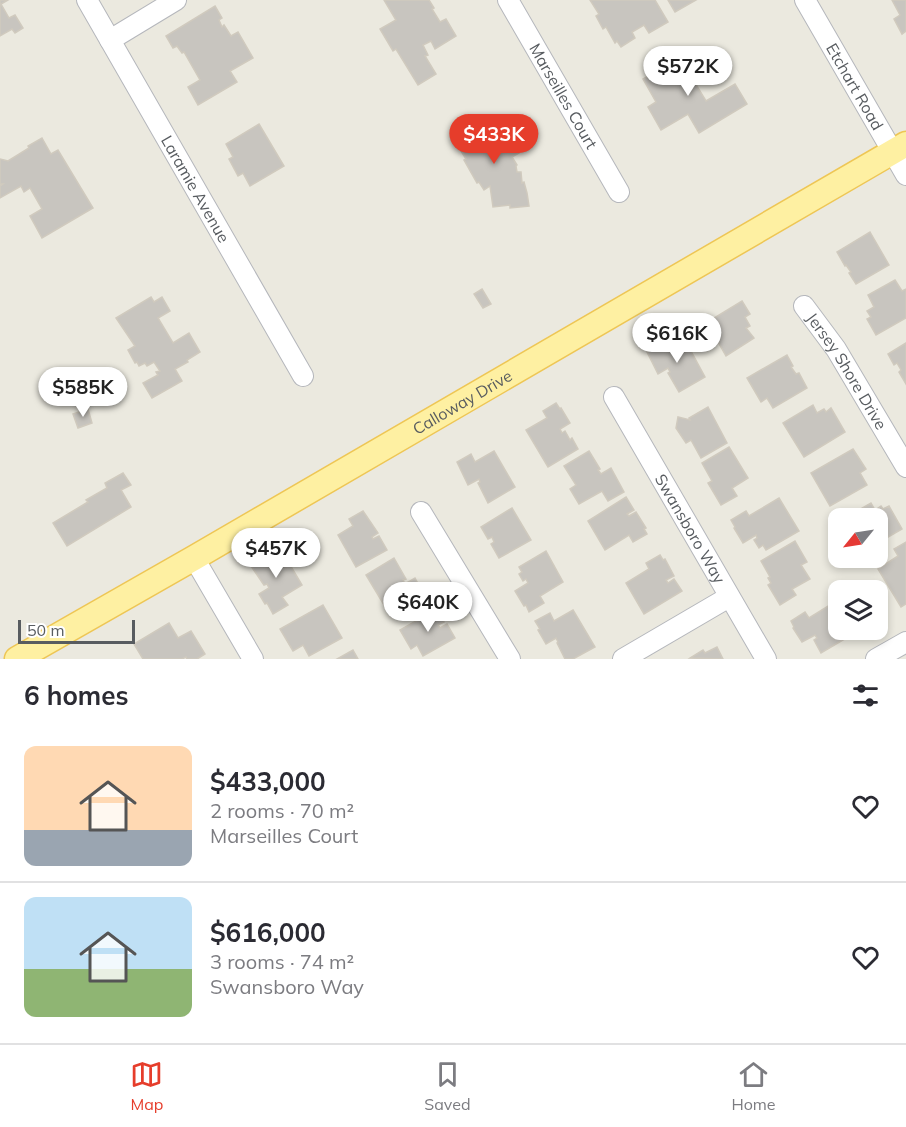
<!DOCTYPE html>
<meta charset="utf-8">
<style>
body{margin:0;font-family:Mulish,sans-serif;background:#f7f7f7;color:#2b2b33;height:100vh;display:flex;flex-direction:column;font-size:22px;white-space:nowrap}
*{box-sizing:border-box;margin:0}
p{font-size:20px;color:#7c7c81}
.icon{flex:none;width:33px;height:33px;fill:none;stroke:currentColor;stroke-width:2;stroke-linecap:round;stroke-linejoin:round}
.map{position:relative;height:659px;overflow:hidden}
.drawer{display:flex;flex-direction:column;background:#fff;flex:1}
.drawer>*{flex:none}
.needle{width:39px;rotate:240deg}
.buttons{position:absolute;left:828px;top:508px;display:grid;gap:12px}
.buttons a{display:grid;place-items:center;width:60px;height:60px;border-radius:12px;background:#fff;box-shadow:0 3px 9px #0003;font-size:30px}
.scale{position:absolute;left:18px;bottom:15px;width:117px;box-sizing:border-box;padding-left:6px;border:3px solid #585c60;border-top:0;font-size:16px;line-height:21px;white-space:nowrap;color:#585c60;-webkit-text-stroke:4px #fff;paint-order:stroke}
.price{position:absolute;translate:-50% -51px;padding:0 14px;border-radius:21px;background:#fff;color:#222;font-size:20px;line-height:39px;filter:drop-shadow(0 2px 3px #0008)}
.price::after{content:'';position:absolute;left:50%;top:36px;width:18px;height:14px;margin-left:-9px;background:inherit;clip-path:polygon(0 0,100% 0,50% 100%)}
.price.current{background:#e63d2b;color:#fff}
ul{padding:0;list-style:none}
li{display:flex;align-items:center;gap:18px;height:150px;padding:0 24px}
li+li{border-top:2px solid #e1e1e2}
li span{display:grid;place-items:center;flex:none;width:168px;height:120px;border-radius:12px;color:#555}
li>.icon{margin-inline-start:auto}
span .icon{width:72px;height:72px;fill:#fffc;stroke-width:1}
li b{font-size:26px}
h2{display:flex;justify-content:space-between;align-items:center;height:72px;padding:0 24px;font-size:26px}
.tabs{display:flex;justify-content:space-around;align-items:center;height:84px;border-top:2px solid #e1e1e2;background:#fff;font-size:16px;color:#7c7c81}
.tabs a{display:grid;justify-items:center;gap:3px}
.tabs .current{color:#e63d2b}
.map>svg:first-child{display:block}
.building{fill:#c8c5bf;stroke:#d0cabe;stroke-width:1.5}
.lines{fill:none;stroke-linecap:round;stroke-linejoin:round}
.minor-casing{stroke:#b5b7bc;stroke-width:22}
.major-casing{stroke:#eec655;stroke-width:27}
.minor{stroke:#fff;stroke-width:20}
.major{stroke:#fef0a2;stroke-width:24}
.labels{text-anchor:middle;stroke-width:6;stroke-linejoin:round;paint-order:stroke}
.street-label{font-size:16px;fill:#585c60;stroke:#fff}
</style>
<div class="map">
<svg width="906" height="659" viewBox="0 0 906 659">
<rect width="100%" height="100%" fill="#ebe9df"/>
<g class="building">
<path d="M0,0H8L1,4L9,18L15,15L23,28L15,33L12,29L0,36Z"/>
<path d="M384,0H429L434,8L432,9L440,22L446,19L456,36L435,49L431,41L423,45L428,55L425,56L436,74L418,85L396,49L393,51L380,29L396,20Z"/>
<path d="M590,0H655L668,22L649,33L644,25L632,32L635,38L621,47L617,41L615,43L606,27L603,29L596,16L599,14Z"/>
<path d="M668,0H696L675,12Z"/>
<path d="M892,0H906V31L902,34L894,19L900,15Z"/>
<path d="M215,6L222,18L219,20L222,27L224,25L231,36L238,32L253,58L230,71L237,82L198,105L188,87L200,80L184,52L182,53L177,46L173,48L166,36Z"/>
<path d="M691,51L698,64L687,70L706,101L735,84L747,104L699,133L688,114L661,130L648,107L656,102L643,79Z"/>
<path d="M478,117L501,133L499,136H501L505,142L511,138L519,153L512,157L517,165L516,166L517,172H521L522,183L524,182L527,193L529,206L510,208V205L493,207L490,186L484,190L479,182L477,183L464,160L466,159L461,151L468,147L459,141Z"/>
<path d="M259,124L284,166L250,186L243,173L238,176L229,159L233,157L226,144Z"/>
<path d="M42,138L51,154L58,150L93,208L42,238L30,216L42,209L30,188L24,192L21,186L0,198V186L3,184H0V159L8,161L29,148L28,146Z"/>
<path d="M870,232L889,265L856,284L849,273L851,272L846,265L845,266L837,252Z"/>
<path d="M895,280L902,291L906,289V318L876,335L867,319L871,317L867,311L874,307L868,295Z"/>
<path d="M482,289L491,304L483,308L474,294Z"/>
<path d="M151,297L154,302L162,297L170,311L158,318L173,343L189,333L200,352L187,360L188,362L175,369L182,381L152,398L143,383L158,375L156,372L160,371L154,362L147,366L145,363L139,366L137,362L135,363L128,350L135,346L116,318Z"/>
<path d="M742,301L750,314L745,317L750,326L746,328L754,338L726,356L718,342L713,345L701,326Z"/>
<path d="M685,340L705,377L679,392L668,373L670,372L668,368L658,374L647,352L662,343L666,351Z"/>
<path d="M906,343V384L899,372L901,370L897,363L894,365L888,354Z"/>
<path d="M787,355L793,366L791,367L796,374L799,373L807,388L773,408L767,398L761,402L747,378Z"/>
<path d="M556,403L560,409L561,408L570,423L560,429L562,433L565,431L570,440L572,438L578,449L548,467L526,430L547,418L543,411Z"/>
<path d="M813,405L817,413L824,409L826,412L831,408L845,432L804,457L783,423Z"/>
<path d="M708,407L727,443L701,458L691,440L686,443L676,428L678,417L690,420L689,418Z"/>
<path d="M88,409L92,423L78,428L73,414Z"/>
<path d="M729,447L748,478L732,488L737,496L721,505L708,483L712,481L702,463Z"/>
<path d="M853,449L866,469L860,473L867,485L830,506L811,473Z"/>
<path d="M494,451L515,487L488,503L478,483L480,482L479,479L468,485L457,462L471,454L475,462Z"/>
<path d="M589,451L600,469L598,470L601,474L611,468L624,492L608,501L602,491L579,504L570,489L576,485L564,466Z"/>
<path d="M123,473L131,485L121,490L131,507L67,546L53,523L88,502L86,500L107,488L105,483Z"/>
<path d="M626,497L634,510L627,514L629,516L636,512L646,528L644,529L647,534L633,542L629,535L605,550L588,521Z"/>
<path d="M779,498L799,531L766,550L763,545L759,548L754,540L757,538L756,535L743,543L734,528L735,527L731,520L746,511L749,516Z"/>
<path d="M871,503L875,510L881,506L883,509L889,506L902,529L878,543V519H843Z"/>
<path d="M512,508L531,540L499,558L491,544L494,542L492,537L488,539L481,527Z"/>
<path d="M363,511L378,533L372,537L373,539L379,536L387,550L356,567L338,535L353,526L349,519Z"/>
<path d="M795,541L807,562L801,565L810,579L792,589L796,595L780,605L768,585L771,583L768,578L770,577L761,561Z"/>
<path d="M906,542V604L901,607L878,569L898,556L894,549Z"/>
<path d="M280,548L302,585L282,597L288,605L273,614L267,603L265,604L259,594L269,588L267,584L264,585L251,566Z"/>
<path d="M546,551L563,582L540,596L544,603L529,612L526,605L524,606L515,591L528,583L526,579L523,581L519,574L522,572L519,567Z"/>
<path d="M660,555L663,560L665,559L674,576L666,580L668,583L674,579L682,591L644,614L626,583L649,569L646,563Z"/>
<path d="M394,558L406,579L403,580L405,584L415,578L423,593L407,602L406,599L387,610L366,575Z"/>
<path d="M833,603L838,612V630H860L821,653L814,640L817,638L815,635L802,642L793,628L794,627L791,621L805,612L809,618Z"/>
<path d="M323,605L342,638L309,656L303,645L293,651L280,629Z"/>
<path d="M437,609L444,622L438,625L440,628L447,624L455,638L423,656L417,645L411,649L400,630Z"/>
<path d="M573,610L595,647L573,659H565L557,643L558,642L556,638L546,644L538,630L540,629L535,621L550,613L554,621Z"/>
<path d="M169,623L178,638L191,631L205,654L197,659H187L186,657L182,659H143L134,644Z"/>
<path d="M717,647L723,659L690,658L703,650L705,653Z"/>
<path d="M353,650L358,659H337Z"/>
</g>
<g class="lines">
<g class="minor-casing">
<g id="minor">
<path id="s1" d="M87,0L303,376"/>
<path id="s2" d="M508,0L619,192"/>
<path id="s3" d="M805,0L906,175"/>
<path d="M110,40L176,0"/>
<path id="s4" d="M804,306L836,349L906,467"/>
<path id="s5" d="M614,397L766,659"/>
<path d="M421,512L510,659"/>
<path d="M194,558L253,659"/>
<path d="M623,659L729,597"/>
<path d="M876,659L906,642"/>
</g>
</g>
<g class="major-casing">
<g id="major">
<path id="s6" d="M17,659L194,558L906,144"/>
</g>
</g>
<use href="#minor" class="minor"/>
<use href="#major" class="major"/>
</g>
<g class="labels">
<g class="street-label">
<text dy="6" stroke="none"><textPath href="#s3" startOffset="100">Etchart Road</textPath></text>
<text dy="6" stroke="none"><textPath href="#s2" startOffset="111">Marseilles Court</textPath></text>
<text dy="6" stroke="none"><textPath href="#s1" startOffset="218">Laramie Avenue</textPath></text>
<text dy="6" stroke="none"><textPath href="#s4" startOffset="78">Jersey Shore Drive</textPath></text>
<text dy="6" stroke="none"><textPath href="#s6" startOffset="514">Calloway Drive</textPath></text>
<text dy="6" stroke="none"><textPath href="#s5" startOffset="152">Swansboro Way</textPath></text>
</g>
</g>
</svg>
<div class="buttons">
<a><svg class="needle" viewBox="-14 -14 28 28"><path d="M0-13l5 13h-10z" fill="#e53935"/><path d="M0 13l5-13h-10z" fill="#7c7c81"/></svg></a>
<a><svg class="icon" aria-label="layers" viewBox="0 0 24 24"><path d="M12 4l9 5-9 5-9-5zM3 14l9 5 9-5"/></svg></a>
</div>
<div class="scale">50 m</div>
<b class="price" style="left:688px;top:97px">$572K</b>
<b class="price current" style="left:494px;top:165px">$433K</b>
<b class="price" style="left:677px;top:364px">$616K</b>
<b class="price" style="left:83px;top:418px">$585K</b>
<b class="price" style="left:276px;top:579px">$457K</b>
<b class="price" style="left:428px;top:633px">$640K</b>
</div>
<section class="drawer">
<h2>6 homes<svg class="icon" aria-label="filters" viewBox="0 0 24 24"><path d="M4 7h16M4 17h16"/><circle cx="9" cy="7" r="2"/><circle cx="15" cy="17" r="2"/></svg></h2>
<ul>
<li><span style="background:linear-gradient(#ffd9b3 70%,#9aa5b1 0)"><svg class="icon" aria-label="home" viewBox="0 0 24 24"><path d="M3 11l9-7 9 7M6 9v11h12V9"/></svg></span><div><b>$433,000</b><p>2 rooms · 70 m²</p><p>Marseilles Court</p></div><svg class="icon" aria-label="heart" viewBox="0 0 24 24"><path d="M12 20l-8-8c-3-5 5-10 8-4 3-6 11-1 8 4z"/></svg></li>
<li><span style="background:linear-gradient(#bfe0f5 60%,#8fb573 0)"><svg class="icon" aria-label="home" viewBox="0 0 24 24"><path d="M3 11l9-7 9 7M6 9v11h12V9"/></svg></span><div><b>$616,000</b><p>3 rooms · 74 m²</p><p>Swansboro Way</p></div><svg class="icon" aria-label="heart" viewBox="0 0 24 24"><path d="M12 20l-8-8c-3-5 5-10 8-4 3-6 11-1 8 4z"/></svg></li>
</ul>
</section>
<nav class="tabs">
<a class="current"><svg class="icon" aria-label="map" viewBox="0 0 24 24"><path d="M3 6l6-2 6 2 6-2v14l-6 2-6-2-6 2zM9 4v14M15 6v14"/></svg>Map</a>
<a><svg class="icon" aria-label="saved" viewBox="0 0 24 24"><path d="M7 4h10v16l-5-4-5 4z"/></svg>Saved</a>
<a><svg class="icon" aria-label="home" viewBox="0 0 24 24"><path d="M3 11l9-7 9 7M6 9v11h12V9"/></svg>Home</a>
</nav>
